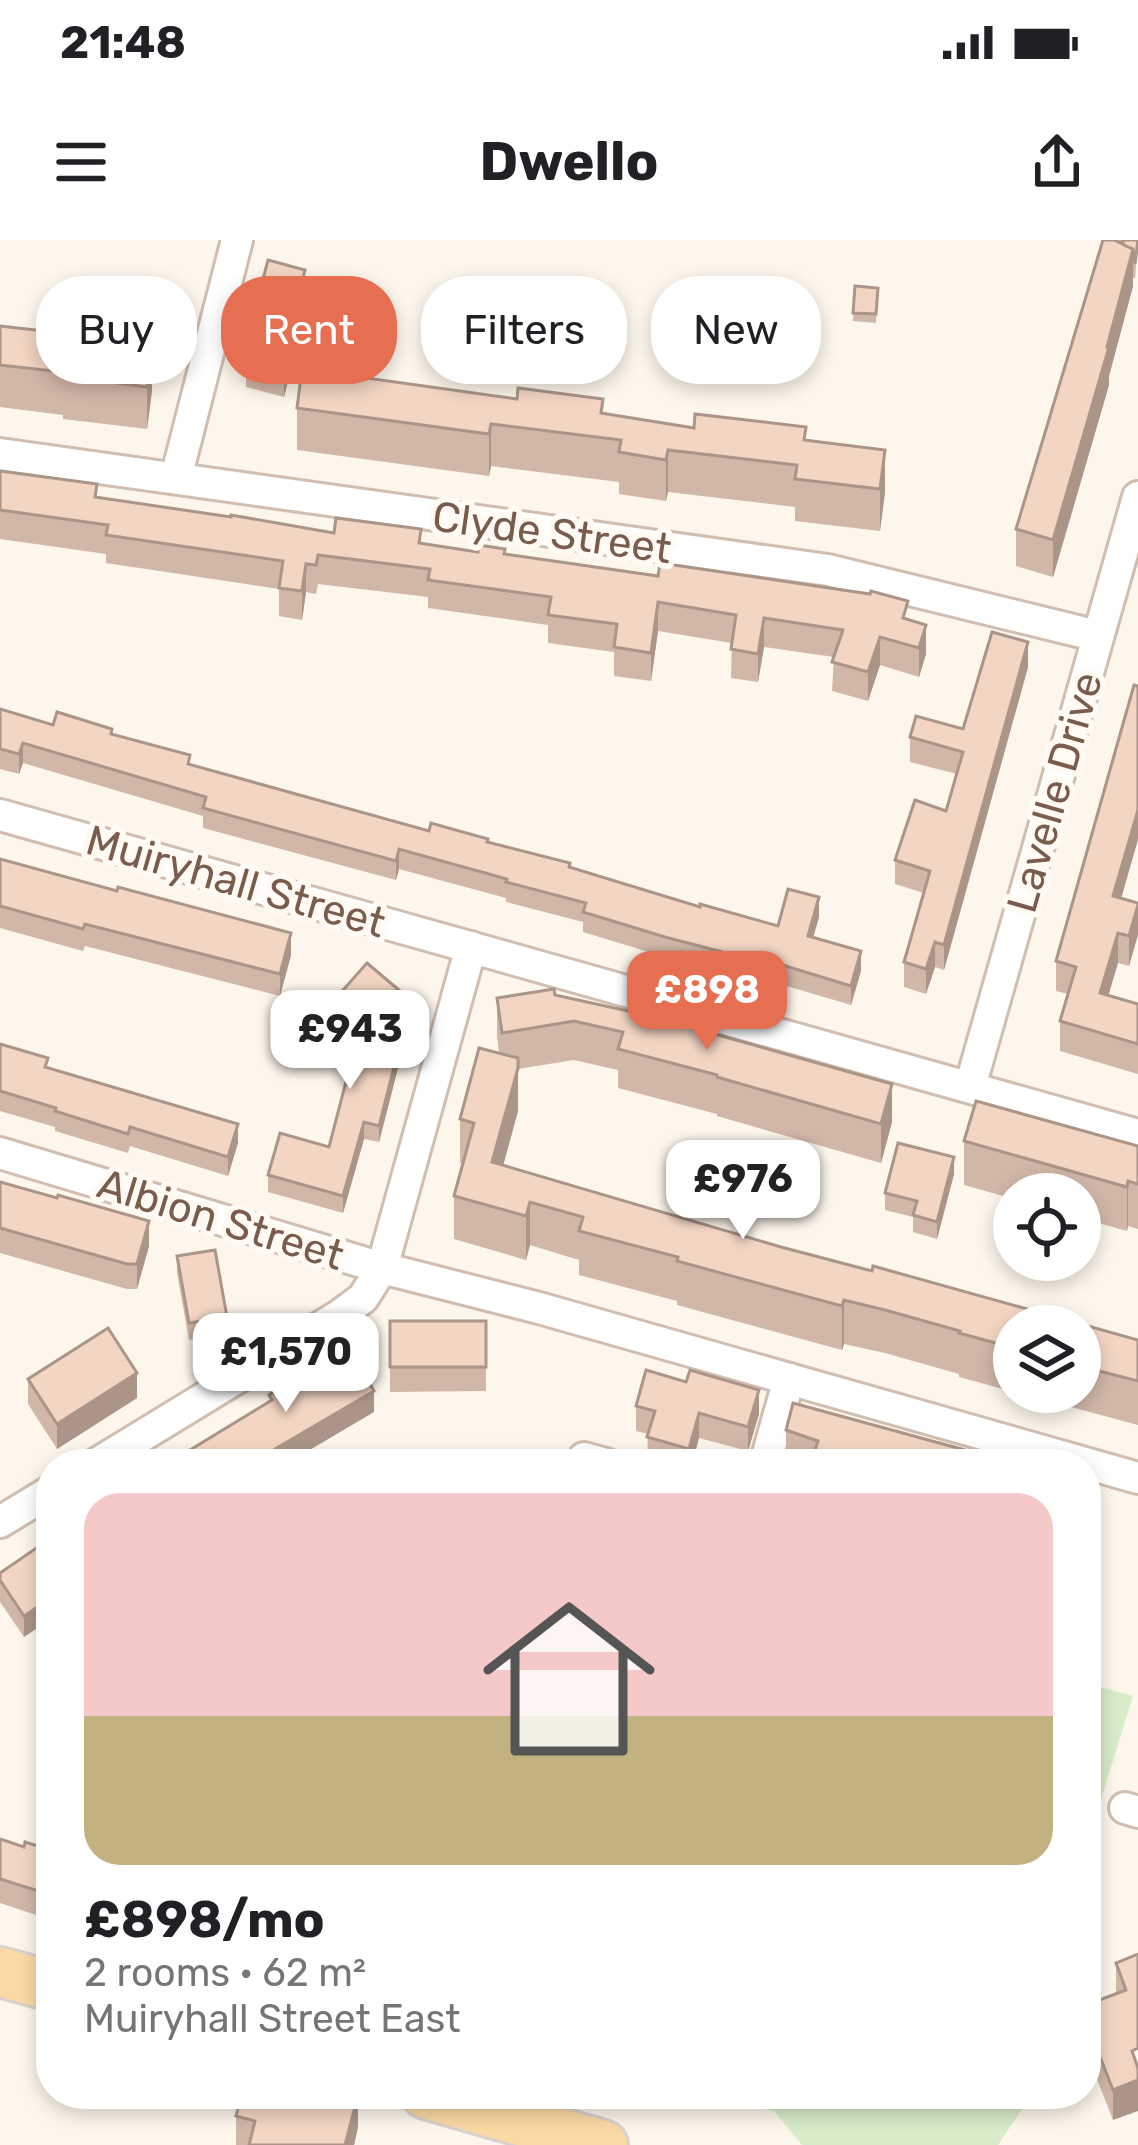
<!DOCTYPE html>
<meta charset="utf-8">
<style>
body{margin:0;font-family:Rubik,sans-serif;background:#f6f6f6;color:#202124;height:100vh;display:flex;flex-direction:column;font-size:45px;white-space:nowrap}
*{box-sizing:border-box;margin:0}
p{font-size:39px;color:#757577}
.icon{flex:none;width:66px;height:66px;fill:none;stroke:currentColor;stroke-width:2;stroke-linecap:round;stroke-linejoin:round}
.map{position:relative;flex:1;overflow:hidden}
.sheet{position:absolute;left:36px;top:1209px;width:1065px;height:660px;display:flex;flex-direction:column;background:#fff;border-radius:48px;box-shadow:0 6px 18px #0003}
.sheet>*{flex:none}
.banner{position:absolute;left:36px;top:36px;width:1068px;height:108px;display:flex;gap:24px}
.fabs{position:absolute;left:993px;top:933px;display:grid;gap:24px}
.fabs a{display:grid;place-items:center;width:108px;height:108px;border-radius:50%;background:#fff;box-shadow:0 6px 18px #0003;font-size:60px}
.price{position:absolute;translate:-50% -102px;padding:0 27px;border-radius:24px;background:#fff;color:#222;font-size:39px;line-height:78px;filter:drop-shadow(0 3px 6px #0008)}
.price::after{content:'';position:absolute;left:50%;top:72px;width:36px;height:27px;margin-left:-18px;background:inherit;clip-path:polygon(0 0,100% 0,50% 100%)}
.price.selected{background:#e76f51;color:#fff}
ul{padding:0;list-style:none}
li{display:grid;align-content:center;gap:24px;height:636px;padding:0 48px}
li span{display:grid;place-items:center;height:372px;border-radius:36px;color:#555}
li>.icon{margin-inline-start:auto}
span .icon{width:216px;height:216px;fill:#fffc;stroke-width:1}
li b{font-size:51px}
.pill{padding:0 42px;border-radius:48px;background:#fff;box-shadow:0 6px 18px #0003;font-size:42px;line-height:108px}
.pill.selected{background:#e76f51;color:#fff}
.status{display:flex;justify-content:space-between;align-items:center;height:84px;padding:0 60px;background:#fff;direction:ltr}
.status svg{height:33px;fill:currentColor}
header{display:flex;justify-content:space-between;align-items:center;height:156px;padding:0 48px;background:#fff;font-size:54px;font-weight:700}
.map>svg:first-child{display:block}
.green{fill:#d8ecc9}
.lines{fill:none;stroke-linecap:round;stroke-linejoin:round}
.minor-casing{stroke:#d1beb0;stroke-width:36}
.primary-casing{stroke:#dad1cd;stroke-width:54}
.minor{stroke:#fff;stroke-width:30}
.primary{stroke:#fbd9a5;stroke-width:48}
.wall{fill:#d1b7a8}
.shaded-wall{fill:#aa9588}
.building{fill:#f3d5c3;stroke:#aa9588;stroke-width:3}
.labels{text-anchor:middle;stroke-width:12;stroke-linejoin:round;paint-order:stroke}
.street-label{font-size:42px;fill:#7a5c4d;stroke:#fffaf3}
</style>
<div class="status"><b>21:48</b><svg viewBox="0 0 49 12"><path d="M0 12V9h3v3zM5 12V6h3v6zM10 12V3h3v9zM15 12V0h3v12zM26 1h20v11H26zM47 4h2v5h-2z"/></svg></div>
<header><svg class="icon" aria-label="menu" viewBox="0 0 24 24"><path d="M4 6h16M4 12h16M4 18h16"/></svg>Dwello<svg class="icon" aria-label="share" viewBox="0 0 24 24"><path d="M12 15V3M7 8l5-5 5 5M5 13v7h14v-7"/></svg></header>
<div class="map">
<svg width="1138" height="1905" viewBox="0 0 1138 1905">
<rect width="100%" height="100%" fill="#fdf6ec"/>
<g class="green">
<path d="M1086,1443L1133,1456L1086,1608Z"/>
<path d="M708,1854H1032L998,1905H802L774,1871Z"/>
</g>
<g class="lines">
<g class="minor-casing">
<g id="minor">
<path d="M0,214L828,330L1098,396"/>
<path d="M176,238L237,0"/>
<path d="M0,575L1138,895"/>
<path d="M970,847L1138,257"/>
<path d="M0,913L382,1028L539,1068L1138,1238"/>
<path d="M584,1218L606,1224"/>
<path d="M96,1224L340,1075L363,1058L382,1028L471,707"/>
<path d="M765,1224L789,1139"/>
<path d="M0,1282L51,1251"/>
<path d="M1125,1568L1138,1572"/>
</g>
</g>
<g class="primary-casing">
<g id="primary">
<path d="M0,1732L51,1746"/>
<path d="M426,1854L603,1905"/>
</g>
</g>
<use href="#minor" class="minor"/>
<use href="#primary" class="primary"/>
</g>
<g class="wall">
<path d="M1103,0H1138L1135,39L1133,37V46L1109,136V145L1053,337L1016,326V289Z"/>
<path d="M855,46L878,48L876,83L853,81Z"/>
<path d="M305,75L284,157L246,147V103Z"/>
<path d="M0,86L71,98L152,151L147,189L63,179V175L0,167Z"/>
<path d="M297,168L603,173L694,188L806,201L885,252L880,291L795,281V267L668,252L666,261L619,254V242L491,226L489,236L297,210Z"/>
<path d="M0,231L97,258L334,293L505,314L908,380L926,414L919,437L880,425L868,461L832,451L834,417L764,407L758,442L731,438L732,403L658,391L651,441L614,436V412L548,403V385L428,368V357L318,344L316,354L306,352L302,380L279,376V349L106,323V314L0,299Z"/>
<path d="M1028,427L944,730L935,727L926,754L904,747V722L924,653L895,644V620L946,571L957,534L910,522V497L963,489Z"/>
<path d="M0,469L53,485L112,494L190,524L429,591L488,602L700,667L778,686L819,677L813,697L861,731L851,765L773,742L772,744L665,717L583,692V682L506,662V658L399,629L396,640L203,588V576L23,523L19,534L0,529Z"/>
<path d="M1138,600L1121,659L1138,663L1129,726L1118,723L1108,756L1138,764V834L1060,811V781L1068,754L1056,751V721Z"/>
<path d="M0,619L291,715L280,756L85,706L83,711L0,688Z"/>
<path d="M343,750L413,779L387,809L398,828L379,902L364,899L343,973L268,952V935L329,907L361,783L343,767Z"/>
<path d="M555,755L892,882L881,923L717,876V874L618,848V830L574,820L518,829V871L503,926L781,1007L1138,1100V1185L1015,1152H1080V1086H1014V1152L959,1137V1134L885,1113L844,1104L842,1110L677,1065V1061L579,1035V1020L530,1005L526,1020L454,999V956L463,924L460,923V879L499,813L497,796V758Z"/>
<path d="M0,804L48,828L238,903L228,936L130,906L128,913L55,891V887L0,871Z"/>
<path d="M964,901L1138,906V989L1128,986L1127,991L1080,978V954H1014V959L964,945Z"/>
<path d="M954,934L937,999L913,992V977L885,970V953Z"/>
<path d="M0,942L149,1006L137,1049H127L0,1013Z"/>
<path d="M177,1016L227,1077V1094L189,1100L177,1033Z"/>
<path d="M390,1081H486V1151L390,1152Z"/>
<path d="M28,1139L137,1158L57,1209L28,1164Z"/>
<path d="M636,1166L759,1174L748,1211L699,1198L692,1224H654L647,1222L648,1194L636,1191Z"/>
<path d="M786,1190L1016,1224H792L786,1222Z"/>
<path d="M51,1298L24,1397L0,1362V1333Z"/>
<path d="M0,1599L24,1607L51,1610V1680L0,1663Z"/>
<path d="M1138,1714L1113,1880L1086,1811V1765L1116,1754V1723Z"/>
<path d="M236,1876L358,1887L354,1905H236Z"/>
</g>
<g class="shaded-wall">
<path d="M1133,9V46L1109,136V145L1053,337V300Z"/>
<path d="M305,30V75L284,157V112Z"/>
<path d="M152,108V151L147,189V147Z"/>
<path d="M491,184V226L489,236V194Z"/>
<path d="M668,210V252L666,261V220Z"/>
<path d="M885,210V252L880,291V249Z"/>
<path d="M306,324V352L302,380V351Z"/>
<path d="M658,362V391L651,441V413Z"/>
<path d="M764,378V407L758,442V414Z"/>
<path d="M926,385V414L919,437V408Z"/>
<path d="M880,397V425L868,461V432Z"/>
<path d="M1028,402V427L944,730V705Z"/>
<path d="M23,503V523L19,534V514Z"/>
<path d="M1138,570V599L1113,686V656Z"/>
<path d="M399,609V629L396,640V621Z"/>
<path d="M819,657V677L808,715V696Z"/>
<path d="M1138,665V695L1129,726V696Z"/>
<path d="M291,693V715L280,756V734Z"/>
<path d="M1118,693V723L1100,783V753Z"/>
<path d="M935,702V727L926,754V729Z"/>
<path d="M861,711V731L851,765V746Z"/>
<path d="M413,762V779L375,823V806Z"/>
<path d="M398,811V828L379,902V886Z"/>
<path d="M518,828V871L492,966V922Z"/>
<path d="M892,844V882L881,923V884Z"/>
<path d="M364,882V899L343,973V956Z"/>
<path d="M238,884V903L228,936V917Z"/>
<path d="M954,917V934L937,999V982Z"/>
<path d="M1128,941V986L1127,991V947Z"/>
<path d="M530,962V1005L526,1020V976Z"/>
<path d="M149,981V1006L137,1049V1024Z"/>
<path d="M844,1060V1104L842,1110V1066Z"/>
<path d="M137,1133V1158L57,1209V1184Z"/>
<path d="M759,1150V1174L748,1211V1187Z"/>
<path d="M374,1151V1172L286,1224H259L275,1209Z"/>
<path d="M699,1173V1198L692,1224H689V1209Z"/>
<path d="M51,1358V1379L24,1397V1376Z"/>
<path d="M1138,1840V1871L1113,1880V1850Z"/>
<path d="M358,1855V1887L354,1905H345Z"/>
</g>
<g class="building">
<path d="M1103,0H1114L1133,9L1107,107H1109L1053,300L1016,289Z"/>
<path d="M1122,0H1138L1135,24L1133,9L1124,5Z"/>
<path d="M268,20L305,30L284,112L246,103Z"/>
<path d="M855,46L878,48L876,74L853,73Z"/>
<path d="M0,86L71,94L70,98L152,108L147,147L63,136V132L0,125Z"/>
<path d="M302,129L517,159L518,148L603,159L601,173L694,188L695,174L806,187L804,200L885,210L880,249L795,239L797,225L668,210L666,220L619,212L621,200L491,184L489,194L297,168Z"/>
<path d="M0,231L97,244L95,257L231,277V275L334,293L336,278L421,289L419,303L478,312L479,305L505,309L504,314L658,336L660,323L870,354L871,351L908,361L903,378L926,385L919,408L880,397L868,432L832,422L843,390L764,378L758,414L731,409L736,375L658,362L651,413L614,407L617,384L548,375L551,357L428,340L430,329L318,315L316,325L306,324L302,351L279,348L283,321L106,295L108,285L0,270Z"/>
<path d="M992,392L1028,402L944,705L935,702L926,729L904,722L930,631L895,620L915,560L946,571L963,512L910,497L916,476L963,489Z"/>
<path d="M1134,445L1138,446V570L1113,656L1138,663V665L1129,696L1118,693L1100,753L1138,764V804L1060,781L1076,727L1056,721Z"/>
<path d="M0,469L53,485L57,472L112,489L111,494L190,515L188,524L429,591L431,583L488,599L487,602L570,623L569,627L700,667V664L778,686L788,649L819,657L808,696L861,711L851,746L773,722L772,725L665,697L583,672L586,663L506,642L507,639L399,609L396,621L203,568L206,557L23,503L19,514L0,509Z"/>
<path d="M0,619L117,651L118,647L291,693L280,734L85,684L83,689L0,666Z"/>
<path d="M367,723L413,762L375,806L398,811L379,886L364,882L343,956L268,935L280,893L329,907L365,769L343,750Z"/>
<path d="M554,749L555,755L651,776L892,844L881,884L717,837V835L618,809L623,792L574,781L502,793L497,758Z"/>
<path d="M0,804L48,818L45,827L238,884L228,917L130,887L128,894L55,871L56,868L0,851Z"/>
<path d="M479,808L518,818V828L492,922L781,1007L872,1031L873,1026L1138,1100V1141L1080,1126V1086H1014V1108L959,1093L960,1091L885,1070L844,1060L842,1066L677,1021L678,1017L579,991L583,977L530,962L526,976L454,956L474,883L460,879Z"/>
<path d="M976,861L1138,906V944L1128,941L1127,947L964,901Z"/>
<path d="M898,903L954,917L937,982L913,975L917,961L885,953Z"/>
<path d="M0,942L57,958L58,955L149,981L137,1024H127L0,988Z"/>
<path d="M215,1010L227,1077L189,1083L177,1016Z"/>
<rect x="390" y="1081" width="96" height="46"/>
<path d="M108,1088L137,1133L57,1184L28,1139Z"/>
<path d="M349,1108L374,1151L275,1209L277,1213L259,1224H167L272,1160L269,1155Z"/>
<path d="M646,1130L686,1142L690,1130L759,1150L748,1187L699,1173L689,1209L647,1197L655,1171L636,1166Z"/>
<path d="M793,1163L1016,1224H872L856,1220L855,1224H811L818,1201L786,1190Z"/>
<path d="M51,1298V1358L24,1376L0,1340V1333Z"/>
<path d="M0,1599L24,1607L25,1602L51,1610V1655L0,1639Z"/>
<path d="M1138,1714V1808L1132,1811L1138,1828V1840L1113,1850L1086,1781V1765L1126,1750L1116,1723Z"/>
<path d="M242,1854H354L358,1855L345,1905H249L255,1881L236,1876Z"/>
</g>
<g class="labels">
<g class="street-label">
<text transform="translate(552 292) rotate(8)" y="15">Clyde Street</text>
<text transform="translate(1054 552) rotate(-74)" y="15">Lavelle Drive</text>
<text transform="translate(236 641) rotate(16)" y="15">Muiryhall Street</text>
<text transform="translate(221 979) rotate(17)" y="15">Albion Street</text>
</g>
</g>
</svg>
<div class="fabs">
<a><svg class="icon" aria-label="locate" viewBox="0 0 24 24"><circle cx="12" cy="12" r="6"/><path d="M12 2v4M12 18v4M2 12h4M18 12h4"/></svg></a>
<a><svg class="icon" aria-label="layers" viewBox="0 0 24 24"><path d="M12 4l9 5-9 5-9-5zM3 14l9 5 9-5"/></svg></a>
</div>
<b class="price selected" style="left:707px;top:813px">£898</b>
<b class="price" style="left:350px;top:852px">£943</b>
<b class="price" style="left:743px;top:1002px">£976</b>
<b class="price" style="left:286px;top:1175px">£1,570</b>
<div class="banner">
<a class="pill">Buy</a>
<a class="pill selected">Rent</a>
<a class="pill">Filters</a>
<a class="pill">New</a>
</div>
<section class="sheet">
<ul>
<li><span style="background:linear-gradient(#f6c9c9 60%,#c2b280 0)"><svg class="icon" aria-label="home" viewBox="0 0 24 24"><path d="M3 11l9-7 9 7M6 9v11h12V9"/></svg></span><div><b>£898/mo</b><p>2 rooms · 62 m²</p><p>Muiryhall Street East</p></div></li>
</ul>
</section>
</div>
